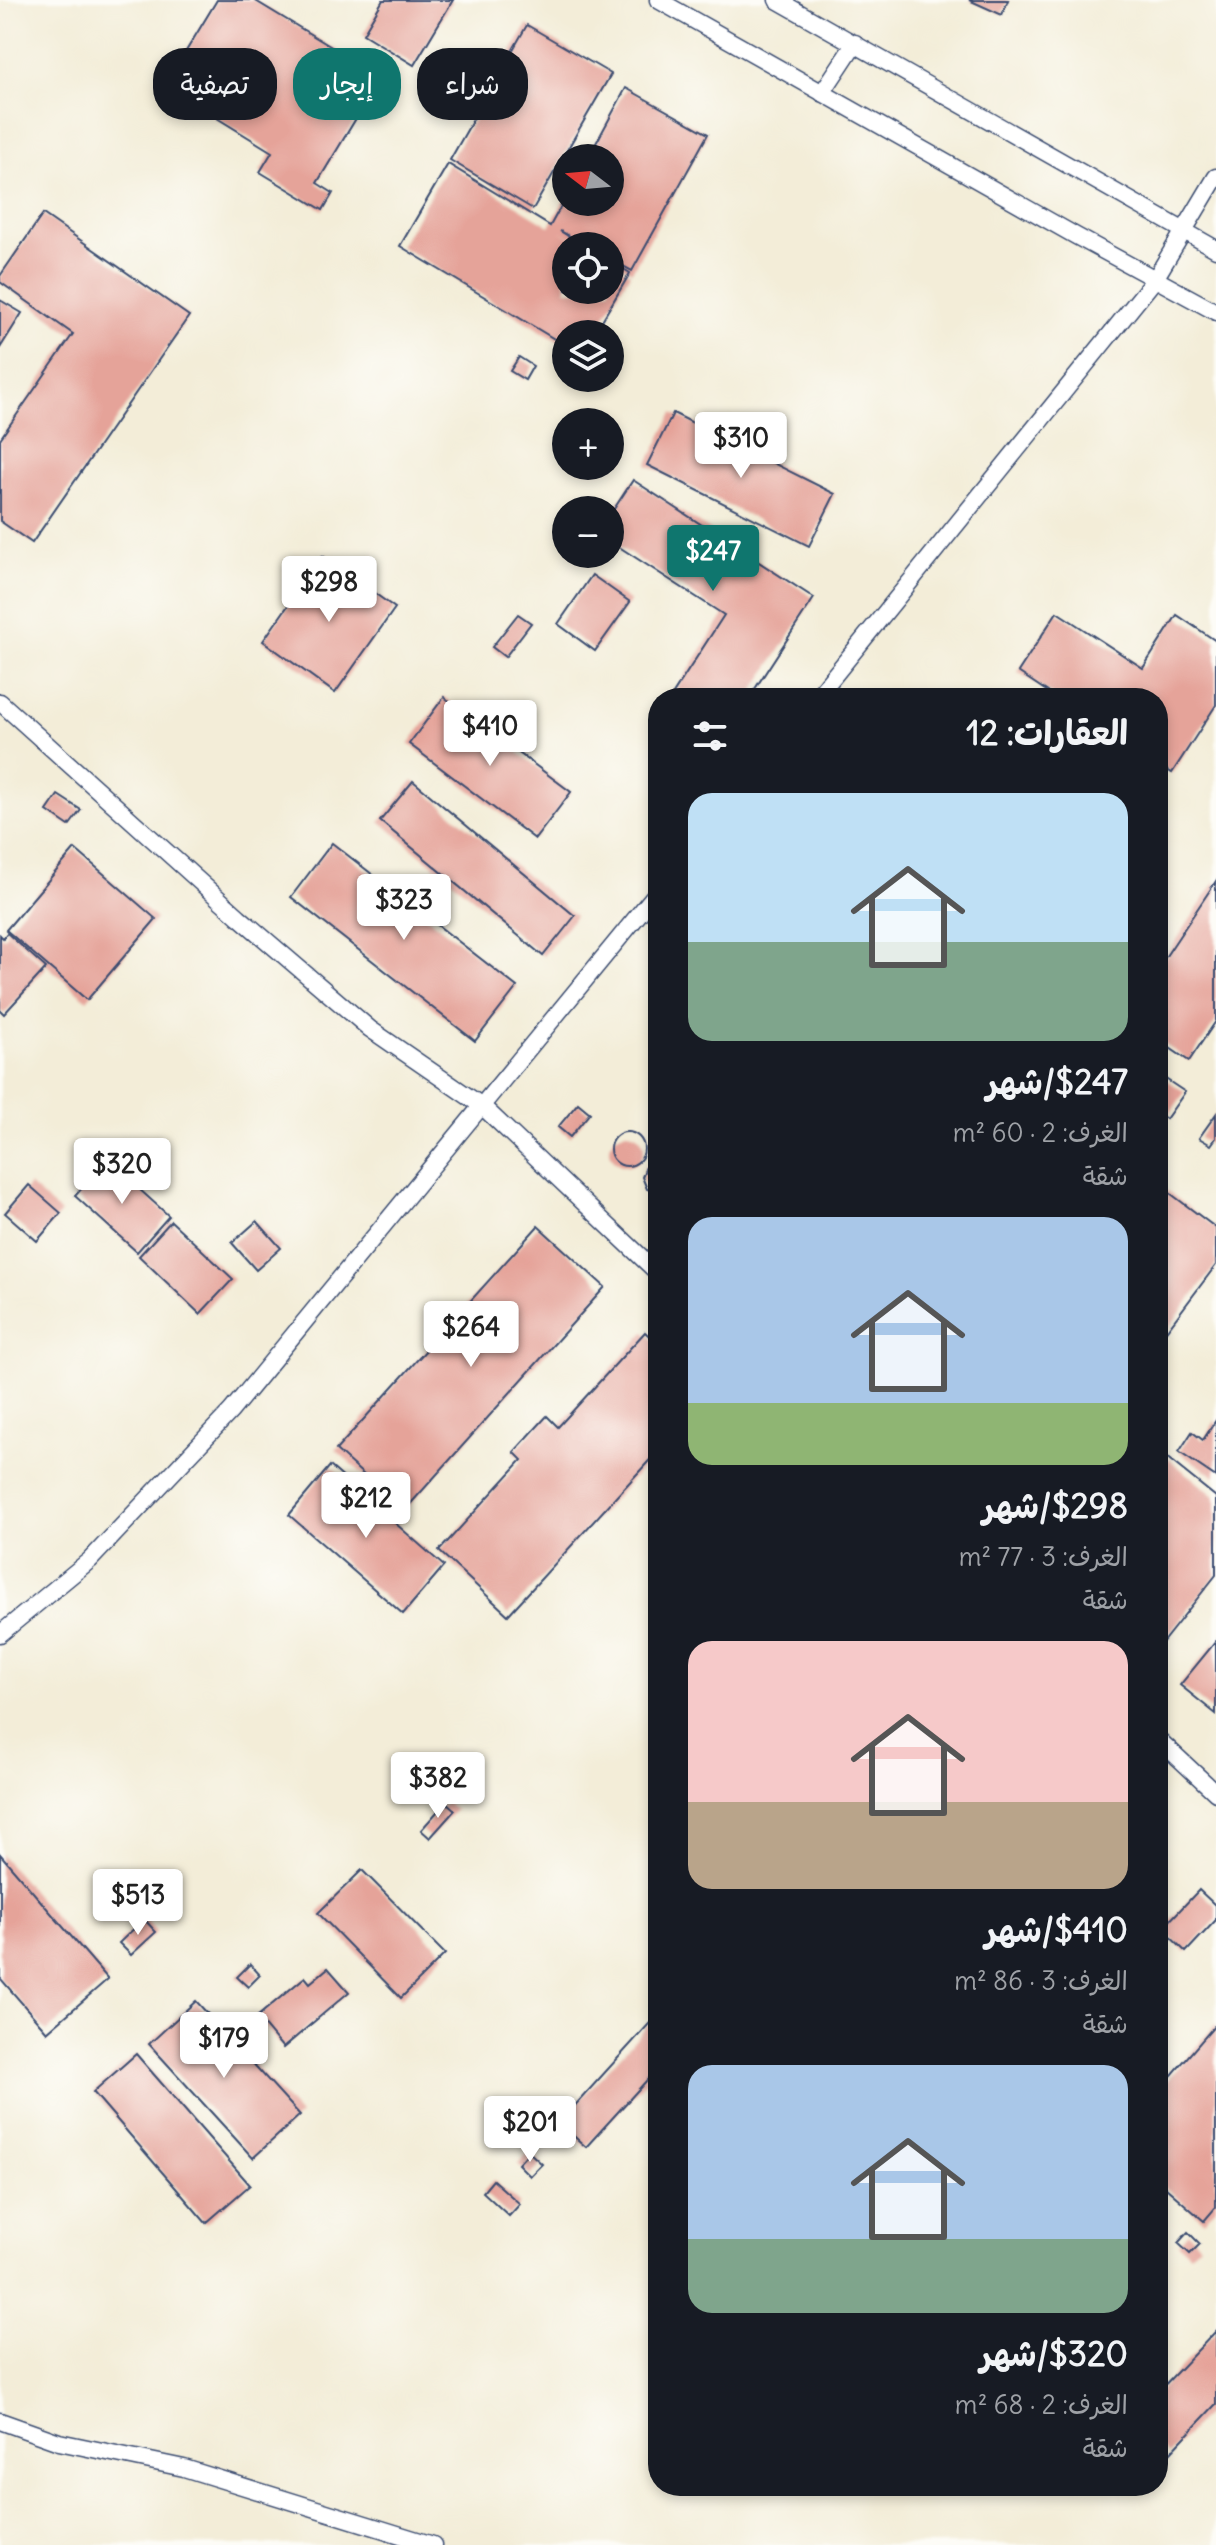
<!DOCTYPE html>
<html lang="ar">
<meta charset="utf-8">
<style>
body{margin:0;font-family:Delius,"Playpen Sans Arabic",sans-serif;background:#242831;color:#f1f3f6;direction:rtl;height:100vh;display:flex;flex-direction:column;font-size:30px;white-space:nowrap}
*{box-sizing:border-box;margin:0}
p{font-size:26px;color:#9ea1a6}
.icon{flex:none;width:44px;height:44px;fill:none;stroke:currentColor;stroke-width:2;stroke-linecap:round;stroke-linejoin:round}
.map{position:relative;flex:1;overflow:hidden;direction:ltr}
.drawer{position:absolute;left:648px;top:688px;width:520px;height:1808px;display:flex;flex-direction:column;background:#171b24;border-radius:32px;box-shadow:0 4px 12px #0003;direction:rtl}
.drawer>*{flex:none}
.banner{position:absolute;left:24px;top:48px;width:504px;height:72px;direction:rtl;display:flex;gap:16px}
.needle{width:52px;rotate:286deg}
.fabs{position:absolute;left:552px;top:144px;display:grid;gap:16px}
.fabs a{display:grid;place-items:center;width:72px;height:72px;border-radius:50%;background:#171b24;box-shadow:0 4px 12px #0003;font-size:40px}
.price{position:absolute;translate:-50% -68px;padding:0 18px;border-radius:8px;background:#fff;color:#222;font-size:26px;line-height:52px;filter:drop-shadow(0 2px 4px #0008)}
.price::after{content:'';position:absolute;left:50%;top:48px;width:24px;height:18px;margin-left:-12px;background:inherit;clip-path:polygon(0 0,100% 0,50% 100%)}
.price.selected{background:#0f766e;color:#fff}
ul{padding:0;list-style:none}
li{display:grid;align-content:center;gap:16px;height:424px;padding:0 40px}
li span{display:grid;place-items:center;height:248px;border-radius:24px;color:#555}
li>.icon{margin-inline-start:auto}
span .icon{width:144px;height:144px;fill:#fffc;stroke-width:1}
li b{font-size:34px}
h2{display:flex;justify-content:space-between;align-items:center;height:96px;padding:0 40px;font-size:34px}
.chip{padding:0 28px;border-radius:32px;background:#171b24;box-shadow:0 4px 12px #0003;font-size:28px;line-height:72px}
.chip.selected{background:#0f766e;color:#fff}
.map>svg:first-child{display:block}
.building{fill:#e5a399}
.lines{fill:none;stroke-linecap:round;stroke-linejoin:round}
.minor-casing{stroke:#3b4c70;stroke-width:19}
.minor{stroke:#fff;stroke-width:16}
</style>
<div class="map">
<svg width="1216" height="2545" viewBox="0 0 1216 2545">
<rect width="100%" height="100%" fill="#fdfcf7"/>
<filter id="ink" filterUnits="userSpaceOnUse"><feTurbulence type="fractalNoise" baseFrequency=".0125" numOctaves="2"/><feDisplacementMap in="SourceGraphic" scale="16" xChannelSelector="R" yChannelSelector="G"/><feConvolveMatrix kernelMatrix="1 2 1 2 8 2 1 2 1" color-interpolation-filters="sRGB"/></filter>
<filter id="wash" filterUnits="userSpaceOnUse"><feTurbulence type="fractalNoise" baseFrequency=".006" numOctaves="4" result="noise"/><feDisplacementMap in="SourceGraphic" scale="32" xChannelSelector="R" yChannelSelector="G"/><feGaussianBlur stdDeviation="1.8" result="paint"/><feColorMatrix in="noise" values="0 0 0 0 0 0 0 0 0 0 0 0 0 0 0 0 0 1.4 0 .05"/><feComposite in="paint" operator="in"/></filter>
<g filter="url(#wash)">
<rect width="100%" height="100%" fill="#f3edd8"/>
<g id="blocks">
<g class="building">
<path d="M217,0H254L381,77L317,183L333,193L323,210L260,172L272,152L165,86Z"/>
<path d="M383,0H453L414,65L363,34Z"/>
<path d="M969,0H1008L1002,15Z"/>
<path d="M527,25L611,74L533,209L450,160Z"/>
<path d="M626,88L708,134L632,271L610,259V246H588L560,231L584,246H566V290H610V261L630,273L594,334H566V346L400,246L448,164L550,226L566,197V202H610V158H588Z"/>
<path d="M43,214L189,316L32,543L0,521V439L73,334L0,282V276Z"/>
<path d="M0,300L22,313L0,348Z"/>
<path d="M519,357L533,366L525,380L510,371Z"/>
<path d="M673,413L835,494L809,546L647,465Z"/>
<path d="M633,480L814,598L749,698H680L673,694L724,615L610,541V515Z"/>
<path d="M323,556L395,608L335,693L263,641Z"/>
<path d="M592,575L630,602L595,651L558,624Z"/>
<path d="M1057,612L1143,668L1177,615L1216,641V705L1172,773L1158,764V698H1057L1018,672Z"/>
<path d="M518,614L531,623L505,657L492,647Z"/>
<path d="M444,697L571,792L535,839L409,744Z"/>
<path d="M413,781L575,916L543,956L380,821Z"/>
<path d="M58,795L81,810L69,826L47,811Z"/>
<path d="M332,843L517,987L475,1041L291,897Z"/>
<path d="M75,849L156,919L87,1000L6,930Z"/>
<path d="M1216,881V1021L1189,1061L1158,1040V968Z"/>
<path d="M7,933L46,968L4,1014L0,1010V935L3,938Z"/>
<path d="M1158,1074L1185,1092L1166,1119L1158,1113Z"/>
<path d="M578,1103L590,1113L570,1137L558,1127Z"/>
<path d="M1216,1114V1138L1211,1145L1199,1138Z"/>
<circle cx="627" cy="1149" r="17"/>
<path d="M658,1159V1193L647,1189L642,1177L647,1164Z"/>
<path d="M107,1160L169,1216L137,1252L75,1196Z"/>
<path d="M1158,1184L1216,1228V1265L1158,1342Z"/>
<path d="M29,1185L61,1213L37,1241L5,1213Z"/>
<path d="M171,1221L233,1279L200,1314L139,1256Z"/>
<path d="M257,1221L281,1248L256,1270L232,1243Z"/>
<path d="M538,1226L605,1287L404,1511L336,1450Z"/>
<path d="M645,1332L658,1344V1451L508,1615L439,1551L522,1460L514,1452L547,1416L558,1427Z"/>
<path d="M1216,1420V1477L1179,1452L1192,1432L1203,1440Z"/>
<path d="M1165,1456L1216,1497V1575L1158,1648V1464Z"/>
<path d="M330,1466L444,1566L403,1614L289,1515Z"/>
<path d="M1216,1641V1714L1180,1685Z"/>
<path d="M446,1802L455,1810L430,1838L421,1830Z"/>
<path d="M0,1854L108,1979L47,2032L0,1978Z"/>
<path d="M362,1870L445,1954L401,1998L318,1913Z"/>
<path d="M1199,1890L1216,1906V1920L1186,1952L1162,1929Z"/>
<path d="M144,1919L156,1932L131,1955L119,1943Z"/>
<path d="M250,1964L260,1975L248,1987L237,1977Z"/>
<path d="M328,1968L349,1992L283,2048L257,2017L305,1977L310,1983Z"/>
<path d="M196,2001L300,2115L253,2158L149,2044Z"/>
<path d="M658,2014V2068L586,2147L559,2123Z"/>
<path d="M1216,2024V2207L1204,2221L1158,2181V2091Z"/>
<path d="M136,2054L250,2185L206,2223L93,2092Z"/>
<path d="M529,2152L542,2164L530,2176L518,2164Z"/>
<path d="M493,2180L520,2204L509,2216L483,2192Z"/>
<path d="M1188,2232L1200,2244L1190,2254L1178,2243Z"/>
<path d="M1216,2331V2404L1168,2455L1158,2445V2392Z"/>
</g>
</g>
</g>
<g filter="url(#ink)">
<use href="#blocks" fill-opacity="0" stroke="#3b4c70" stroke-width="2"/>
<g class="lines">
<g class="minor-casing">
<g id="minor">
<path d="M658,0L1076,236L1216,312"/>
<path d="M777,0L1216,249"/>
<path d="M822,93L855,43"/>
<path d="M816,698L1155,279L1216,177"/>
<path d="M0,702L239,917L370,1029L482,1106L658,1273"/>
<path d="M0,1634L90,1560L231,1411L658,891"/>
<path d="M1158,1739L1216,1793"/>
<path d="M0,2421L59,2442L184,2468L433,2545"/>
</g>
</g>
<use href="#minor" class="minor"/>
</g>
</g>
</svg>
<div class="fabs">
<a><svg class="needle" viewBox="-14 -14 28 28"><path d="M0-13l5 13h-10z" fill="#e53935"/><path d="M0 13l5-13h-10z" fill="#9ea1a6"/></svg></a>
<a><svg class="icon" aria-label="locate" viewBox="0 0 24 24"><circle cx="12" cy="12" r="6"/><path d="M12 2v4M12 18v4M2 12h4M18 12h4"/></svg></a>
<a><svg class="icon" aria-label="layers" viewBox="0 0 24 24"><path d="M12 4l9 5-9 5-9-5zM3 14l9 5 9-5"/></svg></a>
<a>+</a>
<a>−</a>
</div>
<b class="price" style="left:741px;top:480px">$310</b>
<b class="price selected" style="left:713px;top:593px">$247</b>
<b class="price" style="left:329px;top:624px">$298</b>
<b class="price" style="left:490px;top:768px">$410</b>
<b class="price" style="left:404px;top:942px">$323</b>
<b class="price" style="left:122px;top:1206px">$320</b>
<b class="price" style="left:471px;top:1369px">$264</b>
<b class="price" style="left:366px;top:1540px">$212</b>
<b class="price" style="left:438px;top:1820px">$382</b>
<b class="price" style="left:138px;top:1937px">$513</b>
<b class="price" style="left:224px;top:2080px">$179</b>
<b class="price" style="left:530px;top:2164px">$201</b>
<div class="banner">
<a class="chip">شراء</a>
<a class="chip selected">إيجار</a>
<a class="chip">تصفية</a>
</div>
<section class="drawer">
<h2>العقارات: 12<svg class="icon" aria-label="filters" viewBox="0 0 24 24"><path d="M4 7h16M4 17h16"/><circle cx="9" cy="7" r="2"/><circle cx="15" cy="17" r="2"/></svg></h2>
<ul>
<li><span style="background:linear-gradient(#bfe0f5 60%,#7fa58c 0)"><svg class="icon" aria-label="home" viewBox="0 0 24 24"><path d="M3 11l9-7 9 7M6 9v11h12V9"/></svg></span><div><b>$247/شهر</b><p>الغرف: 2 · 60 m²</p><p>شقة</p></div></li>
<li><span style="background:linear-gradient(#a9c7e8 75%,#8fb573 0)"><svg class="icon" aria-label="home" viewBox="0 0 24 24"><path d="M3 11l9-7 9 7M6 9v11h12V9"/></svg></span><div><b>$298/شهر</b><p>الغرف: 3 · 77 m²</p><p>شقة</p></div></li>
<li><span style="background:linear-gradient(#f6c9c9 65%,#b9a48a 0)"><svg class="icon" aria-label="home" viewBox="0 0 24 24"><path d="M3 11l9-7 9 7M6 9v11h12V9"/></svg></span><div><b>$410/شهر</b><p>الغرف: 3 · 86 m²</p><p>شقة</p></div></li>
<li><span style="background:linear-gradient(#a9c7e8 70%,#7fa58c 0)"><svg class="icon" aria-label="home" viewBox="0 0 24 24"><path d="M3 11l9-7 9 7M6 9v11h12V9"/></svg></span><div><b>$320/شهر</b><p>الغرف: 2 · 68 m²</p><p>شقة</p></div></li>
</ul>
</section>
</div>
